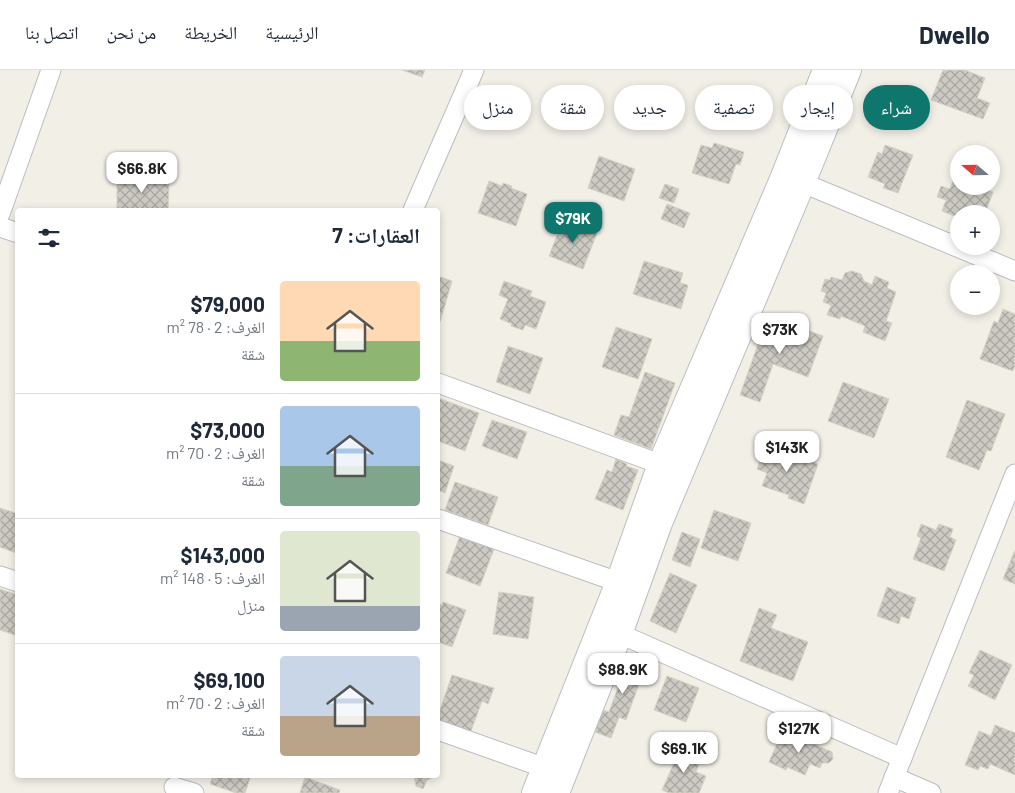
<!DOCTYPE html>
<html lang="ar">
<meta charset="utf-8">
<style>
body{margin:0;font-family:Barlow,"Noto Naskh Arabic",sans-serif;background:#f2f2f3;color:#1f2937;direction:rtl;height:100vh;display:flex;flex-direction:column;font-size:19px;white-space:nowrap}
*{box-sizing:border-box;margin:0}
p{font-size:16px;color:#747a83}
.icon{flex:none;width:28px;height:28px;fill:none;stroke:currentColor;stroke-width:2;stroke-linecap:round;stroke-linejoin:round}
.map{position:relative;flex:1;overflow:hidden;direction:ltr}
.drawer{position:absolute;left:15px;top:138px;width:425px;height:570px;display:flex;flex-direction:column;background:#fff;border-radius:5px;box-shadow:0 2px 8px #0003;direction:rtl}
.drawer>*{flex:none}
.guide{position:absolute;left:455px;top:15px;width:475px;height:45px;direction:rtl;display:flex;gap:10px}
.needle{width:32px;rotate:290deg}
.tools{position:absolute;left:950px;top:75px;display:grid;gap:10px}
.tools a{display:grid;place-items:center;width:50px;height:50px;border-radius:50%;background:#fff;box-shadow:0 2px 8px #0003;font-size:25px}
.price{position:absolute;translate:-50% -42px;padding:0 11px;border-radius:10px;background:#fff;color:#222;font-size:16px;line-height:32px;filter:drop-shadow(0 1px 2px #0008)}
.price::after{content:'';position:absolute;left:50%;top:30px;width:15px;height:11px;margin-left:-8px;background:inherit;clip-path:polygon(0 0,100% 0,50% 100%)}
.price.selected{background:#0f766e;color:#fff}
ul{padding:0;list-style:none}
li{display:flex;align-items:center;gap:15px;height:125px;padding:0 20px}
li+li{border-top:1px solid #e0e1e3}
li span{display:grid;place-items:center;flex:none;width:140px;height:100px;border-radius:5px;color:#555}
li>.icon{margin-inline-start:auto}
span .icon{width:60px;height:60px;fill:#fffc;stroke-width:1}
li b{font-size:21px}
h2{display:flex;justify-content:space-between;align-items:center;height:60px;padding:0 20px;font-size:21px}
.chip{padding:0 18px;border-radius:22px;background:#fff;box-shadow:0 2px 8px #0003;font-size:18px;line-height:45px}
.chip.selected{background:#0f766e;color:#fff}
header{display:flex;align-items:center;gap:30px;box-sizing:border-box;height:70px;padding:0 25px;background:#fff;border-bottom:1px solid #e0e1e3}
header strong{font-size:24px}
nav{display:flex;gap:28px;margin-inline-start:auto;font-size:18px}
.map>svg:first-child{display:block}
.building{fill:url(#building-cross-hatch);stroke:#d6d2c4}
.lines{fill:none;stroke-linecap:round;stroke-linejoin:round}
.minor-casing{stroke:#bbbdc2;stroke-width:21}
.tertiary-casing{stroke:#bbbdc2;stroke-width:26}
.minor{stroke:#fff;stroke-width:19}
.tertiary{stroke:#fff;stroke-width:24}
</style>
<header>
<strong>Dwello</strong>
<nav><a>الرئيسية</a><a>الخريطة</a><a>من نحن</a><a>اتصل بنا</a></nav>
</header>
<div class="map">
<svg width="1015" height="723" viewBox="0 0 1015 723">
<defs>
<pattern id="building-cross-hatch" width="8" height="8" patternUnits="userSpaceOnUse" patternTransform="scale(1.25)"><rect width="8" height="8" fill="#cccac2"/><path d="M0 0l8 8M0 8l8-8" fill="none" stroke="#a9a7a1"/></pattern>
</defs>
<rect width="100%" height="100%" fill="#f1efe6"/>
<g class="building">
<path d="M402,0H425L422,7Z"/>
<path d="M943,0H965L985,8L977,28L990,33L983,49L931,30Z"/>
<path d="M714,73L744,82L740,95L736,94L729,114L692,103L701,75L712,78Z"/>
<path d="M885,75L913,85L898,123L883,118L885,114L868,107L878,82L882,84Z"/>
<path d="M599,86L635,99L624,131L588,118Z"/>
<path d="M133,103H151V113L169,114L168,140H117V111H133Z"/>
<path d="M954,108L959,110V116H976L993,122L985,144H959V148L942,141L946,130L937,127L941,116L950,119Z"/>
<path d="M489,111L502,116L503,113L512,116L511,118L527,124L516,156L478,143Z"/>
<path d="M665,114L679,119L674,133L659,128Z"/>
<path d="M667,134L690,143L684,158L661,149Z"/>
<path d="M563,150L597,163L583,199L549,186Z"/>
<path d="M644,191L683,203L680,213L688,215L681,239L633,224Z"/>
<path d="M852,201L861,204L864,211L872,215L875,206L889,212L887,218L896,222L886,251L892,253L885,271L863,262L865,256L841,246L840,249L827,245L831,235L823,232L826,223L821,221L825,209L830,210L831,207L842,210L845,203Z"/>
<path d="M438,206L452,211L440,252L438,251Z"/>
<path d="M504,211L532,221L530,226L546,232L536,259L525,255L523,260L511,256L512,254L500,249L508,229L499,225Z"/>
<path d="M1003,239L1015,244V295L1013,301L980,289L994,251L998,253Z"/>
<path d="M768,246L823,266L808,307L773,294L760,332L740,325Z"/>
<path d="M616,257L652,269L638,309L602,297Z"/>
<path d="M508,276L543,288L530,324L496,312Z"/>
<path d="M645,302L675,313L651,379L614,365L621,345L629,347Z"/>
<path d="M843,312L889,329L874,368L828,351Z"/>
<path d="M438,328L479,343L465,381L438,371Z"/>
<path d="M967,330L1005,344L991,381L987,380L979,400L946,387Z"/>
<path d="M492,350L527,362L517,389L482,376Z"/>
<path d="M766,375L818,394L804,434L788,428L789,425L762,416L767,403L757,399Z"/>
<path d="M616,389L627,394L626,396L638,400L623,440L595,429L607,400L612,402Z"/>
<path d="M438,390L454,396L445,423L438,420Z"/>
<path d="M455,412L498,427L488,455L445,440Z"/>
<path d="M0,438L18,444V479L16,483L0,477Z"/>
<path d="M714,440L751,453L738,491L701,478Z"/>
<path d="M921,454L936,460L939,454L953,459L950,467L956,470L944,501L913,489L921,468L917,466Z"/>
<path d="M682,462L700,469L690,497L672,490Z"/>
<path d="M460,466L494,479L480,516L446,503Z"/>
<path d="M1015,480V514L1003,509Z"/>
<path d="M670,503L697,515L676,563L650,551Z"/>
<path d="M887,517L916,528L909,549L901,546L899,554L877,546Z"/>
<path d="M0,519L18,525V566L0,560Z"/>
<path d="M499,522L534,527L528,569L493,564Z"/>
<path d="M443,532L466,540L452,577L438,572V534L442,535Z"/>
<path d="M759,538L777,545L771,558L808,572L793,611L740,591Z"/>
<path d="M980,580L1012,595L995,630L968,616L974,605L969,603Z"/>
<path d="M631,583L648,589L626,650L619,647L611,668L595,662L603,640L609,642L626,596L621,594L624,585L630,587Z"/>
<path d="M452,605L494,618L488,634L482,631L468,669L438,658V646Z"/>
<path d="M667,606L699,618L686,652L654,640Z"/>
<path d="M995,655L1015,663V705L990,694L988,699L980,696L978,700L965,695L979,661L991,666Z"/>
<path d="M783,660L832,682L833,689L829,693H822L820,698L810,694L805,705L787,697L786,700L769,692Z"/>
<path d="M673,677L701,689L696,702L706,706L699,723H669L662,720L674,693L668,690Z"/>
<path d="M213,705H251L245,723H236L210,714Z"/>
<path d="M408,705H437L436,706L427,710L423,719L416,716L414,707Z"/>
<path d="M305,707L340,720L339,723H300Z"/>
</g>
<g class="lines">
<g class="minor-casing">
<g id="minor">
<path d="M789,111L803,113L1015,201"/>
<path d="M413,140L474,0"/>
<path d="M0,144L51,0"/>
<path d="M0,157L18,163"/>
<path d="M438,313L660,394"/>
<path d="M438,449L618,512"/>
<path d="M0,506L18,512"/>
<path d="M607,561L620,564L902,688"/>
<path d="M438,660L545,698"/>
<path d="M894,707L931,723"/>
<path d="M174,717L194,723"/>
<path d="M888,723L1015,404"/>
</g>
</g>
<g class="tertiary-casing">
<g id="tertiary">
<path d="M534,723L618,512L660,394L782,109L825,0"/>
<path d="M557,723L620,564L660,453L803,113L849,0"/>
</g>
</g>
<use href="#minor" class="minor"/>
<use href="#tertiary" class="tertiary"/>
</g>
</svg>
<div class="tools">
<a><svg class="needle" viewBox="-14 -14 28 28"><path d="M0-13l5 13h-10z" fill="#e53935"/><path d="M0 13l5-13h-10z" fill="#747a83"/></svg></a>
<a>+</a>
<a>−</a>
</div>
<b class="price" style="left:142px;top:124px">$66.8K</b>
<b class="price selected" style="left:573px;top:174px">$79K</b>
<b class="price" style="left:780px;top:285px">$73K</b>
<b class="price" style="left:787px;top:403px">$143K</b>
<b class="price" style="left:623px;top:625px">$88.9K</b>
<b class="price" style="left:799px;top:684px">$127K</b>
<b class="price" style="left:684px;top:704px">$69.1K</b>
<div class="guide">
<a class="chip selected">شراء</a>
<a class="chip">إيجار</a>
<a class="chip">تصفية</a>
<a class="chip">جديد</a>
<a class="chip">شقة</a>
<a class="chip">منزل</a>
</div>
<section class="drawer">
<h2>العقارات: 7<svg class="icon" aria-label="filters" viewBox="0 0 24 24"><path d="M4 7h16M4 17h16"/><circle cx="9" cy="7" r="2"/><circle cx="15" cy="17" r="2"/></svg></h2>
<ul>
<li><span style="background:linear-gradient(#ffd9b3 60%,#8fb573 0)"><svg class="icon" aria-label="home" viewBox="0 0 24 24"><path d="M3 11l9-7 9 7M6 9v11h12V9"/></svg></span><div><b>$79,000</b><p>الغرف: 2 · 78 m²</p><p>شقة</p></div></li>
<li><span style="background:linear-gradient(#a9c7e8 60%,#7fa58c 0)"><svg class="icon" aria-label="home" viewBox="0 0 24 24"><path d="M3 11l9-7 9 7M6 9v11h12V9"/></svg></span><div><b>$73,000</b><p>الغرف: 2 · 70 m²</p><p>شقة</p></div></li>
<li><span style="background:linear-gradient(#dfe7d0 75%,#9aa5b1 0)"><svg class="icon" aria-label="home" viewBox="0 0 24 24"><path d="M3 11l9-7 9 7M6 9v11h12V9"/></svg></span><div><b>$143,000</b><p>الغرف: 5 · 148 m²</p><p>منزل</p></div></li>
<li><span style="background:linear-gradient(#c9d6e8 60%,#b9a48a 0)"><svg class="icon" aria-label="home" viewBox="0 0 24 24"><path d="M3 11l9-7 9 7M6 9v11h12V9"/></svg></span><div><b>$69,100</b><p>الغرف: 2 · 70 m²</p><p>شقة</p></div></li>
</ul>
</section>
</div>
